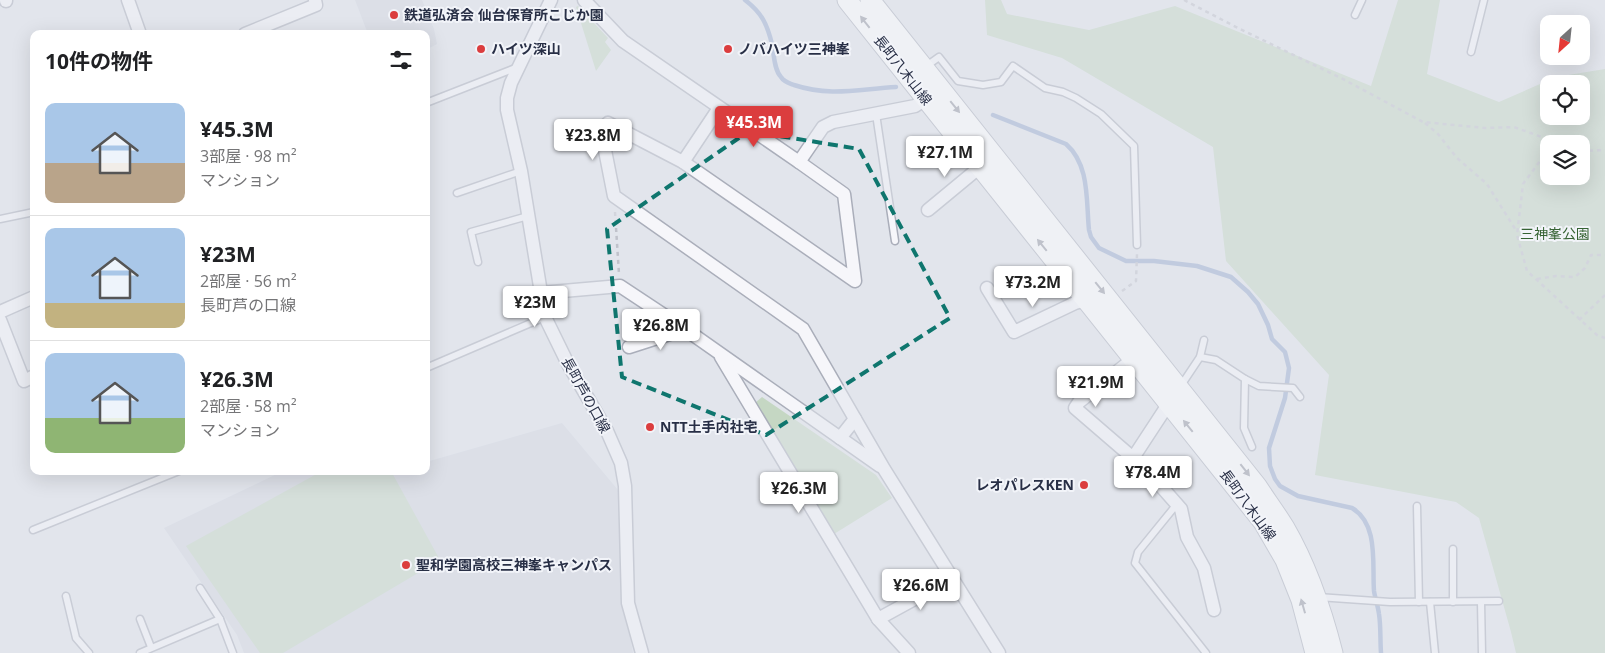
<!DOCTYPE html>
<html lang="ja">
<meta charset="utf-8">
<style>
body{margin:0;font-family:"Open Sans","Noto Sans JP",sans-serif;background:#f2f2f2;color:#202124;height:100vh;display:flex;flex-direction:column;font-size:19px;white-space:nowrap}
*{box-sizing:border-box;margin:0}
p{font-size:16px;color:#757577}
.icon{flex:none;width:28px;height:28px;fill:none;stroke:currentColor;stroke-width:2;stroke-linecap:round;stroke-linejoin:round}
.map{position:relative;flex:1;overflow:hidden}
.drawer{position:absolute;left:30px;top:30px;width:400px;height:445px;display:flex;flex-direction:column;background:#fff;border-radius:10px;box-shadow:0 5px 20px #0002}
.drawer>*{flex:none}
.needle{width:32px;rotate:207deg}
.fabs{position:absolute;left:1540px;top:15px;display:grid;gap:10px}
.fabs a{display:grid;place-items:center;width:50px;height:50px;border-radius:10px;background:#fff;box-shadow:0 5px 20px #0002;font-size:25px}
.price{position:absolute;translate:-50% -42px;padding:0 11px;border-radius:5px;background:#fff;color:#222;font-size:16px;line-height:32px;filter:drop-shadow(0 1px 2px #0008)}
.price::after{content:'';position:absolute;left:50%;top:30px;width:15px;height:11px;margin-left:-8px;background:inherit;clip-path:polygon(0 0,100% 0,50% 100%)}
.price.active{background:#db3d3e;color:#fff}
ul{padding:0;list-style:none}
li{display:flex;align-items:center;gap:15px;height:125px;padding:0 15px}
li+li{border-top:1px solid #e0e0e0}
li span{display:grid;place-items:center;flex:none;width:140px;height:100px;border-radius:10px;color:#555}
li>.icon{margin-inline-start:auto}
span .icon{width:60px;height:60px;fill:#fffc;stroke-width:1}
li b{font-size:21px}
h2{display:flex;justify-content:space-between;align-items:center;height:60px;padding:0 15px;font-size:21px}
.map>svg:first-child{display:block}
.built{fill:#d4d7e1}
.green{fill:#c5d7c3;fill-rule:evenodd}
.lines{fill:none;stroke-linecap:round;stroke-linejoin:round}
.stream{stroke:#9aaccf;stroke-width:4.5}
.lane-casing{stroke:#aaaeba;stroke-width:9}
.street-casing{stroke:#aaaeba;stroke-width:15}
.secondary-casing{stroke:#aaaeba;stroke-width:21}
.path{stroke:#c0c2cb;stroke-width:2.5;stroke-dasharray:4 4;stroke-linecap:butt}
.lane{stroke:#f6f6fa;stroke-width:6}
.street{stroke:#f6f6fa;stroke-width:12}
.secondary{stroke:#fff;stroke-width:19}
.oneway{fill:#9497a2}
.marked{fill:none;stroke:#0f766e;stroke-width:4;stroke-dasharray:10 6;stroke-linejoin:round}
.poi-dot{fill:#db3d3e;stroke:#f2f4f9;stroke-width:2}
.labels{text-anchor:middle;stroke-width:4;stroke-linejoin:round;paint-order:stroke}
.poi-label{font-size:14px;font-weight:bold;fill:#282f46;stroke:#f2f4f9;text-anchor:start}
.street-label{font-size:14px;fill:#282f46;stroke:#f2f4f9}
.park-label{font-size:14px;fill:#366334;stroke:#f2f4f9}
</style>
<div class="map">
<svg width="1605" height="653" viewBox="0 0 1605 653">
<rect width="100%" height="100%" fill="#e2e5ec"/>
<g class="built">
<path d="M355,0H422L434,29L437,44L426,50V34H368Z"/>
<path d="M562,423L618,490L624,602L633,653H244L237,635L164,528L283,471H426V462Z"/>
</g>
<g class="green">
<path d="M985,0H1001L1007,14L1089,30L1175,6L1371,86L1398,0H1440L1427,74L1499,102L1556,77L1605,69V653H1516L1511,632L1479,518L1456,502L1315,475L1329,375L1226,261L1213,147L1062,58L987,35ZM1549,84H1581V116H1549ZM1549,144H1581V176H1549Z"/>
<path d="M578,6L608,38L605,42L611,50L596,71L576,7Z"/>
<path d="M762,397L876,475L892,498L834,534L755,403Z"/>
<path d="M322,471H391L440,560L283,653H260L186,546Z"/>
</g>
<g class="lines">
<g class="stream">
<path d="M745,0C762,13 767,24 772,44C774,54 774,70 781,77C784,82 789,83 794,85C830,97 859,89 896,87"/>
<path d="M993,115L1066,144C1090,165 1086,201 1089,230L1091,237L1099,248L1126,261H1154L1197,266L1231,277L1248,292L1258,304L1268,325L1272,339L1285,352L1289,368L1285,398L1269,448L1270,466L1275,479L1280,486L1298,496L1352,508C1379,524 1372,564 1374,591C1375,598 1378,606 1379,614C1381,627 1380,640 1381,653"/>
</g>
<g class="lane-casing">
<g id="lane">
<path d="M1355,15L1362,0"/>
<path d="M1471,52L1484,0"/>
<path d="M925,67L939,57L958,81L983,85L1001,82L1013,66L1045,88L1063,92L1076,98L1101,114L1134,146L1137,245"/>
<path d="M426,103L518,67"/>
<path d="M876,114L895,241"/>
<path d="M457,193L521,171"/>
<path d="M0,219L34,212"/>
<path d="M478,262L471,232L528,216"/>
<path d="M1200,357L1216,360L1245,379L1244,428L1252,447"/>
<path d="M426,368L545,317"/>
<path d="M1245,379L1259,386L1293,388L1300,397"/>
<path d="M1180,387L1200,357L1204,340"/>
<path d="M1177,504L1138,552L1135,563L1206,653"/>
<path d="M1417,506L1419,602"/>
<path d="M33,530L179,471"/>
<path d="M1453,549V602"/>
<path d="M200,588L220,619L233,653"/>
<path d="M66,596L76,638L89,653"/>
<path d="M1318,597L1390,602L1499,601"/>
<path d="M1430,602L1435,653"/>
<path d="M1481,602L1482,653"/>
<path d="M140,619L151,647"/>
<path d="M140,653L220,619"/>
</g>
</g>
<g class="street-casing">
<g id="street">
<path d="M6,0V1"/>
<path d="M128,0L140,34"/>
<path d="M551,0L511,83L507,98V110L521,171L545,317L568,364L607,431L621,463L625,486L628,603L642,653"/>
<path d="M584,0L623,41L799,162L823,127L833,122L915,106L932,95"/>
<path d="M245,34L316,5L315,0"/>
<path d="M683,162L719,108"/>
<path d="M799,162L844,194L855,281L683,162L608,123L601,130L614,196L803,329L884,469L999,653"/>
<path d="M928,210L980,167"/>
<path d="M987,288L1014,332L1075,303L1086,300"/>
<path d="M540,293L620,286L685,329L880,466"/>
<path d="M0,312L34,297"/>
<path d="M0,320L24,381L34,376"/>
<path d="M629,347L685,329"/>
<path d="M721,357L878,619L909,653"/>
<path d="M1169,403L1133,458L1143,473L1159,484L1181,509L1187,537L1204,568L1214,610"/>
<path d="M840,438L855,419"/>
<path d="M1133,458L1075,408L1079,402L1133,359"/>
<path d="M878,619L951,579"/>
</g>
</g>
<g class="secondary-casing">
<g id="secondary">
<path d="M847,0L1263,522L1285,560L1301,600L1315,653"/>
<path d="M870,0L1257,486C1266,500 1276,513 1285,528C1307,566 1322,610 1333,653"/>
</g>
</g>
<g class="path">
<path d="M1184,0L1238,28L1341,78L1423,122L1485,128L1514,127L1561,144"/>
<path d="M1425,123L1438,134L1457,158L1487,184L1517,232"/>
<path d="M1549,149L1523,184L1517,235L1527,271L1597,335L1605,338"/>
<path d="M1581,151L1605,150"/>
<path d="M615,212L619,274"/>
<path d="M1537,279L1556,276L1575,277L1585,268L1591,255H1605"/>
<path d="M1122,291L1136,281L1137,254"/>
<path d="M1579,320L1605,295"/>
</g>
<use href="#lane" class="lane"/>
<use href="#street" class="street"/>
<use href="#secondary" class="secondary"/>
</g>
<defs><path id="oneway-solid" d="M-6-.8H1V-3.2L6.5 0L1 3.2V.8H-6Z" transform="scale(1.25)"/></defs>
<g class="oneway">
<use href="#oneway-solid" transform="translate(865 22) rotate(-128)"/>
<use href="#oneway-solid" transform="translate(955 107) rotate(51)"/>
<use href="#oneway-solid" transform="translate(1042 245) rotate(-129)"/>
<use href="#oneway-solid" transform="translate(1100 288) rotate(51)"/>
<use href="#oneway-solid" transform="translate(1188 426) rotate(-129)"/>
<use href="#oneway-solid" transform="translate(1245 470) rotate(52)"/>
<use href="#oneway-solid" transform="translate(1303 606) rotate(-106)"/>
</g>
<path d="M0 0H1605V653H0ZM749,131L859,149L950,318L766,435L622,377L607,229Z" fill="#e2e5ec" fill-opacity=".55" fill-rule="evenodd"/>
<path class="marked" d="M749,131L859,149L950,318L766,435L622,377L607,229Z"/>
<g class="poi-dot">
<circle cx="394" cy="15" r="5"/>
<circle cx="481" cy="49" r="5"/>
<circle cx="728" cy="49" r="5"/>
<circle cx="650" cy="427" r="5"/>
<circle cx="1084" cy="485" r="5"/>
<circle cx="406" cy="565" r="5"/>
</g>
<g class="labels">
<g class="poi-label">
<text x="404" y="20">鉄道弘済会 仙台保育所こじか園</text>
<text x="491" y="54">ハイツ深山</text>
<text x="738" y="54">ノバハイツ三神峯</text>
<text x="660" y="432">NTT土手内社宅</text>
<text x="1074" y="490" text-anchor="end">レオパレスKEN</text>
<text x="416" y="570">聖和学園高校三神峯キャンパス</text>
</g>
<g class="street-label">
<text transform="translate(903 70) rotate(52)" y="5">長町八木山線</text>
<text transform="translate(586 395) rotate(61)" y="5">長町芦の口線</text>
<text transform="translate(1248 505) rotate(54)" y="5">長町八木山線</text>
</g>
<g class="park-label">
<text x="1555" y="239">三神峯公園</text>
</g>
</g>
</svg>
<div class="fabs">
<a><svg class="needle" viewBox="-14 -14 28 28"><path d="M0-13l5 13h-10z" fill="#e53935"/><path d="M0 13l5-13h-10z" fill="#757577"/></svg></a>
<a><svg class="icon" aria-label="locate" viewBox="0 0 24 24"><circle cx="12" cy="12" r="6"/><path d="M12 2v4M12 18v4M2 12h4M18 12h4"/></svg></a>
<a><svg class="icon" aria-label="layers" viewBox="0 0 24 24"><path d="M12 4l9 5-9 5-9-5zM3 14l9 5 9-5"/></svg></a>
</div>
<b class="price active" style="left:754px;top:148px">¥45.3M</b>
<b class="price" style="left:593px;top:161px">¥23.8M</b>
<b class="price" style="left:945px;top:178px">¥27.1M</b>
<b class="price" style="left:1033px;top:308px">¥73.2M</b>
<b class="price" style="left:535px;top:328px">¥23M</b>
<b class="price" style="left:661px;top:351px">¥26.8M</b>
<b class="price" style="left:1096px;top:408px">¥21.9M</b>
<b class="price" style="left:1153px;top:498px">¥78.4M</b>
<b class="price" style="left:799px;top:514px">¥26.3M</b>
<b class="price" style="left:921px;top:611px">¥26.6M</b>
<section class="drawer">
<h2>10件の物件<svg class="icon" aria-label="filters" viewBox="0 0 24 24"><path d="M4 7h16M4 17h16"/><circle cx="9" cy="7" r="2"/><circle cx="15" cy="17" r="2"/></svg></h2>
<ul>
<li><span style="background:linear-gradient(#a9c7e8 60%,#b9a48a 0)"><svg class="icon" aria-label="home" viewBox="0 0 24 24"><path d="M3 11l9-7 9 7M6 9v11h12V9"/></svg></span><div><b>¥45.3M</b><p>3部屋 · 98 m²</p><p>マンション</p></div></li>
<li><span style="background:linear-gradient(#a9c7e8 75%,#c2b280 0)"><svg class="icon" aria-label="home" viewBox="0 0 24 24"><path d="M3 11l9-7 9 7M6 9v11h12V9"/></svg></span><div><b>¥23M</b><p>2部屋 · 56 m²</p><p>長町芦の口線</p></div></li>
<li><span style="background:linear-gradient(#a9c7e8 65%,#8fb573 0)"><svg class="icon" aria-label="home" viewBox="0 0 24 24"><path d="M3 11l9-7 9 7M6 9v11h12V9"/></svg></span><div><b>¥26.3M</b><p>2部屋 · 58 m²</p><p>マンション</p></div></li>
</ul>
</section>
</div>
